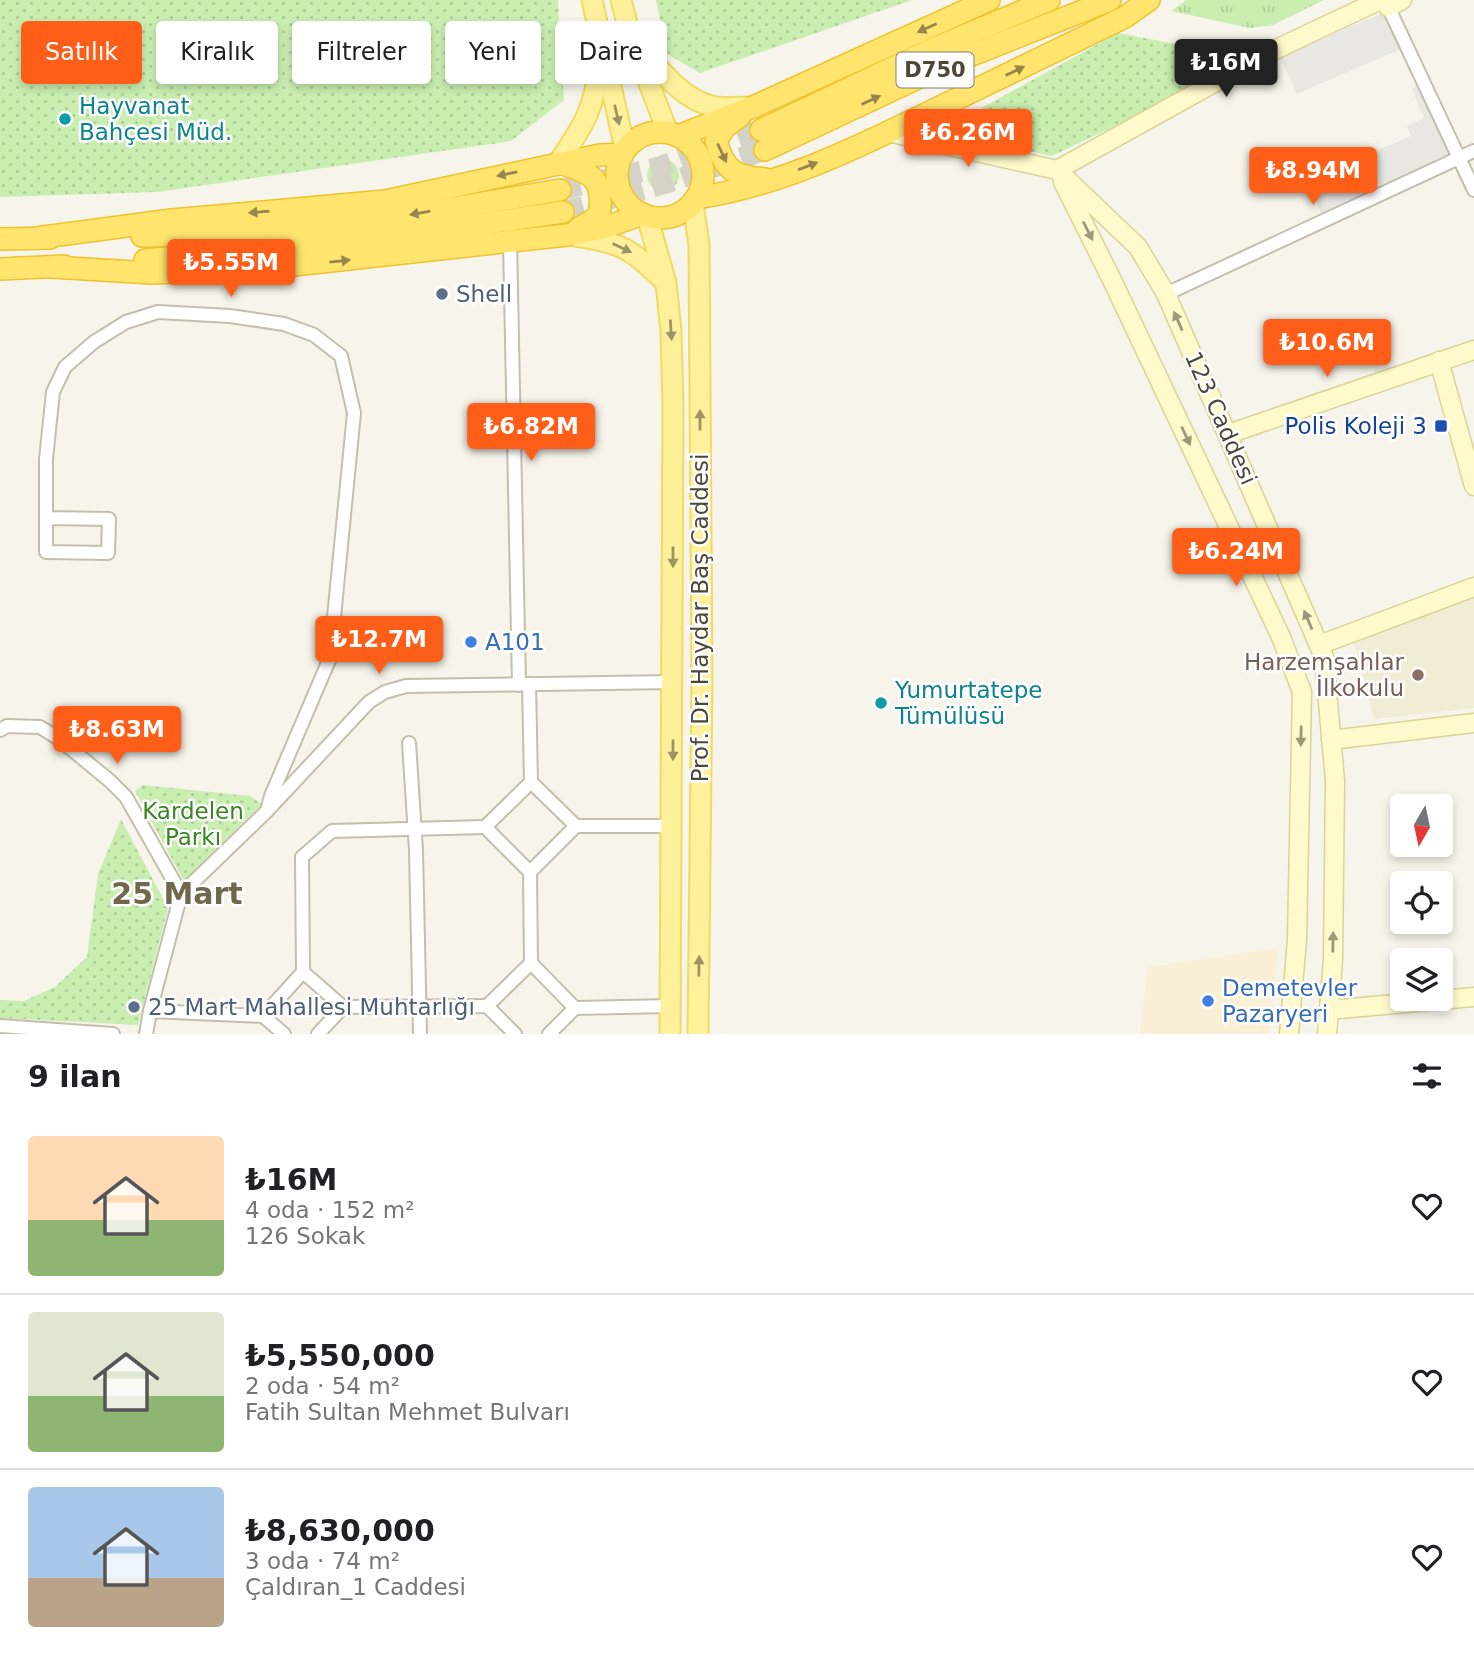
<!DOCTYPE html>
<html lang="tr">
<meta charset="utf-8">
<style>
body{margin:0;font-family:"DejaVu Sans",sans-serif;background:#f6f6f6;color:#202124;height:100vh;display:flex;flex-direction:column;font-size:26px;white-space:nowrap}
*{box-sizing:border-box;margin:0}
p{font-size:23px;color:#757577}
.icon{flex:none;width:38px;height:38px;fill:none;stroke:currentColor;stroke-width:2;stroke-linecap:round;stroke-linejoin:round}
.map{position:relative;height:1034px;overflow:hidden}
.sheet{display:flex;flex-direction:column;background:#fff;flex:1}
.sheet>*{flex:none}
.banner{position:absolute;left:21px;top:21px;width:700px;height:63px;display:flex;gap:14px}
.needle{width:46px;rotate:189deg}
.tools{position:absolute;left:1390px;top:794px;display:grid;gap:14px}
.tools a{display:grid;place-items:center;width:63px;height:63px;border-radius:7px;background:#fff;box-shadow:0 4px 10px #0003;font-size:35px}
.price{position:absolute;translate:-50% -60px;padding:0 16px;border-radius:7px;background:#ff5e19;color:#fff;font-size:23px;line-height:46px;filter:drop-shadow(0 2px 4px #0008)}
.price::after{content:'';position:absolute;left:50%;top:42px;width:21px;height:16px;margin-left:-10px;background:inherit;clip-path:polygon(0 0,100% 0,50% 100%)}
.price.current{background:#222;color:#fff}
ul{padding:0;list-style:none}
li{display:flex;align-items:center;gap:21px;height:175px;padding:0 28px}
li+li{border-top:2px solid #e0e0e0}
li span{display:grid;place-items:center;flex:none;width:196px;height:140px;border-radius:7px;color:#555}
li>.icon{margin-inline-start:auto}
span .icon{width:84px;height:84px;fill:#fffc;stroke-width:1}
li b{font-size:30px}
h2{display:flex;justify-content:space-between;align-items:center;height:84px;padding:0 28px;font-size:30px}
.tag{padding:0 24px;border-radius:7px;background:#fff;box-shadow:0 4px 10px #0003;font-size:24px;line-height:63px}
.tag.current{background:#ff5e19;color:#fff}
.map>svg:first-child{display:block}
.commercial{fill:#faf0d5}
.education{fill:#f1edd4}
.grass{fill:url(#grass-tufts)}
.park{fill:url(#park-dots)}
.parking{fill:#e8e7e2}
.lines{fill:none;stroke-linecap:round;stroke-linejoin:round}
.highway-tunnel{stroke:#d5d2c7;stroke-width:21;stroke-dasharray:21 10;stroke-linecap:butt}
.street-casing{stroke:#c4bfac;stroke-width:16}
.secondary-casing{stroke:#dbd396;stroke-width:21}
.primary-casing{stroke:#f0da5f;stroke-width:23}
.highway-casing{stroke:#eec32e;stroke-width:24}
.street{stroke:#fff;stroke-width:12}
.secondary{stroke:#fffacc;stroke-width:18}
.primary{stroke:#fff19b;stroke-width:19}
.highway{stroke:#ffe46d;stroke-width:21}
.oneway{fill:#94864d}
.oneway2{fill:#9d9464}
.oneway3{fill:#9d987a}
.culture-dot{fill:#0f9aa8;stroke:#fff;stroke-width:2.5}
.service-dot{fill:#5c6f8a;stroke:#fff;stroke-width:2.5}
.transit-dot{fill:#1a4fb4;stroke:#fff;stroke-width:2.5}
.shop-dot{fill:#3f7fe0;stroke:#fff;stroke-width:2.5}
.education-dot{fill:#8d6e63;stroke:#fff;stroke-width:2.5}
.labels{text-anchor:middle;stroke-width:5;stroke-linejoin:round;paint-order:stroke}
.shield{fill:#fff;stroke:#827e73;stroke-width:2}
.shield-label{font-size:21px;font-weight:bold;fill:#4c4737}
.culture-label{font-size:23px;fill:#0d838f;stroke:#fff;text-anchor:start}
.service-label{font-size:23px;fill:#4e5e75;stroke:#fff;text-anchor:start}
.street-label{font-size:23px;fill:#4c4737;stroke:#fff}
.transit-label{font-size:23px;fill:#164399;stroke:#fff;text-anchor:end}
.shop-label{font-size:23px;fill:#366cbe;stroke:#fff;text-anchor:start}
.education-label{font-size:23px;fill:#785e54;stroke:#fff;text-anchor:end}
.park-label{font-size:23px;fill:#3a8623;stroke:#fff}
.district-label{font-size:30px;font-weight:bold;fill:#70674d;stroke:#fff}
</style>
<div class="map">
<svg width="1474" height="1034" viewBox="0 0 1474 1034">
<defs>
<pattern id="grass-tufts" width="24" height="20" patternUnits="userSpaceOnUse" patternTransform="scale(1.75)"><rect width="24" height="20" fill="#c9eeb0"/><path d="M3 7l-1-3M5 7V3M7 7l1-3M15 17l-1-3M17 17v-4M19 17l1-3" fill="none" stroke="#aecd98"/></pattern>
<pattern id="park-dots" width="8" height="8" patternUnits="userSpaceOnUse" patternTransform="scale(1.75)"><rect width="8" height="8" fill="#c9eeb0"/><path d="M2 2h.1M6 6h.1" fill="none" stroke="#aecd98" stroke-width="1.8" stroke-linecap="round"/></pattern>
</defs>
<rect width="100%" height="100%" fill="#f7f5eb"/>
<path class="commercial" d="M1278,948L1269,1034H1140L1148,967Z"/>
<path class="education" d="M1474,595V708L1374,719L1354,643Z"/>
<g class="grass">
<path d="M1186,0H1324L1273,25L1250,28L1171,11Z"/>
<circle cx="663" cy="175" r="16"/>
</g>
<g class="park">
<path d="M0,0H558L564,100L511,141L157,192L0,197Z"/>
<path d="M656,0H912L700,73L667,54Z"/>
<path d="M1118,33L1234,55L1237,67L1052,156L938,132Z"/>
<path d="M143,785L250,796L262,804L184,881L135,791Z"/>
<path d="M121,819L168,908L138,1025L0,1018V1000L24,1001L55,987L87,957L98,874Z"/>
</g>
<g class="parking">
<path d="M1385,12L1401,49L1297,94L1280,57Z"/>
<path d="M1419,83L1453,157L1322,218L1310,183L1329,175L1327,171L1411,136L1407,126L1424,118L1412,89Z"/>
</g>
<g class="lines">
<g class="highway-tunnel">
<path d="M560,190L656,168L761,130"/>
<path d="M563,212L663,184L765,150"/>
</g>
<g class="street-casing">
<g id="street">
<path d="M1385,0L1474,190"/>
<path d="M510,241L519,685"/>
<path d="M1166,294L1474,151"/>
<path d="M46,518L109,519L108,553L46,552V459L53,392L65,367L94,342L126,322L158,312L230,316L284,324L314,335L341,356L354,413L330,658L271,796L267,811"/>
<path d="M529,684L531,782L576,826L530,872L531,963L575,1008"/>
<path d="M0,730L7,726L40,727L59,739L110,781L126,797L181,894"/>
<path d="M409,743L416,850L420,1034"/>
<path d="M576,826H672"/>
<path d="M530,872L485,827L531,782"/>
<path d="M303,972L343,1007"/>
<path d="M487,1006L531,963"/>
<path d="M150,1011L263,1016"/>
<path d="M0,1026L113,1034"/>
<path d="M146,1034L150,1011L181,894L267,811L369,702L385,692L406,686L673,682"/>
<path d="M284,1034L263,1016L303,972L302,857L332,831L485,827"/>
<path d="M318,1034L343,1007L487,1006L515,1034"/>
<path d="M549,1034L575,1008L671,1006"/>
</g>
</g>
<g class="secondary-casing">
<g id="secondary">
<path d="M1388,7L1402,0"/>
<path d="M888,132L1057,170L1138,247L1166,294L1324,657L1335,781L1333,959L1327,1034"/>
<path d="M1057,170L1268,53L1380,0"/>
<path d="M1063,182L1112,280L1281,637L1302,692L1297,939L1289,1034"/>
<path d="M1439,361L1474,486"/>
<path d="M1228,434L1474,350"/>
<path d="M1319,645L1474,587"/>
<path d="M1331,740L1474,723"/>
<path d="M1329,1010L1474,997"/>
</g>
</g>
<g class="primary-casing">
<g id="primary">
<path d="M592,0L625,149"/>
<path d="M621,0L629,31L668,133"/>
<path d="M630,33C652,59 679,101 716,107C726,108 738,107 749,107"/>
<path d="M558,163C584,125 596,107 599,60"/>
<path d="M693,203L699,245L702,679L698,1034"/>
<path d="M647,216L666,283L671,331L673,406L670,1034"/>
<path d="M575,236C620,242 632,249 664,281"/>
</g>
</g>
<g class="highway-casing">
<g id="highway">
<path d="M740,116L725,127L716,141C725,172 735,176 765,179"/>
<path d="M761,130L928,51L1049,0"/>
<circle cx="660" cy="175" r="43"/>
<path d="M678,136L753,107L989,0"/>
<path d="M765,150L939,68L1110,0"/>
<path d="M558,163C592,172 605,179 599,216L578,229"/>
<path d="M696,198C781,186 860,146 936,109C999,78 1062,48 1125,17L1149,0"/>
<path d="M142,236L246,234L388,219L560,190"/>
<path d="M36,238L172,220L385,201L600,155L623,154"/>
<path d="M0,239L50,238"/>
<path d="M145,260L392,237L563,212"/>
<path d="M52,267L152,273L258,269L567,235L603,228L643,214"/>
<path d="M0,269L64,266"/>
</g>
</g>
<use href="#street" class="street"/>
<use href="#secondary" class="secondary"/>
<use href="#primary" class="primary"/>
<use href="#highway" class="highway"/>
</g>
<defs><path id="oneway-solid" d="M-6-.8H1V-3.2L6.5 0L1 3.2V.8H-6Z" transform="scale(1.75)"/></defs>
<g class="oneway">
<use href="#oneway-solid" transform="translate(927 28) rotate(156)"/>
<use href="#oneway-solid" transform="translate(1015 71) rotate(-26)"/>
<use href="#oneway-solid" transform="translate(871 100) rotate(-25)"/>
<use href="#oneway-solid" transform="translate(722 153) rotate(65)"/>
<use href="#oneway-solid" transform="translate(808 166) rotate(-21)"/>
<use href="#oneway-solid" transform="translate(507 174) rotate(168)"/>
<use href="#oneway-solid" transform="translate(259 212) rotate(175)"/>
<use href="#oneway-solid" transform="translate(420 213) rotate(170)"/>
<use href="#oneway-solid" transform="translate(340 261) rotate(-6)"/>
</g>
<g class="oneway2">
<use href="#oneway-solid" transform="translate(617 115) rotate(77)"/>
<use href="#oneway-solid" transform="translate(622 248) rotate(25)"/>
<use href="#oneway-solid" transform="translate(671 330) rotate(86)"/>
<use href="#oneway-solid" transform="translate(700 420) rotate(-90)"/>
<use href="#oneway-solid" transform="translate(673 557) rotate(90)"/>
<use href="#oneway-solid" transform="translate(673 750) rotate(90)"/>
<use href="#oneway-solid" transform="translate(699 966) rotate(-89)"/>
</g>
<g class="oneway3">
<use href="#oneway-solid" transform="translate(1088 231) rotate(63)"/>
<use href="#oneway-solid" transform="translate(1178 321) rotate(-114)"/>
<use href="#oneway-solid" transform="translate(1186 436) rotate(65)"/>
<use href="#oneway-solid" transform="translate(1308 620) rotate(-113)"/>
<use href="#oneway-solid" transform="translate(1301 736) rotate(91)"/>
<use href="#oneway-solid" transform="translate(1333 942) rotate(-89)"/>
</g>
<g class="culture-dot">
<circle cx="65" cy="119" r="7"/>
<circle cx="881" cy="703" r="7"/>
</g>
<g class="service-dot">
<circle cx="442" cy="294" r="7"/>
<circle cx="134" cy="1007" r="7"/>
</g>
<rect class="transit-dot" x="1434" y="419" width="14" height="14" rx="3.5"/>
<g class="shop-dot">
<circle cx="471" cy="642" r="7"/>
<circle cx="1208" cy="1001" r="7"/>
</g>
<circle class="education-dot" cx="1418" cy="675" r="7"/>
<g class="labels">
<rect class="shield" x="896.5" y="52.5" width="77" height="35" rx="5"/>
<g class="shield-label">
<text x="935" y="77">D750</text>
</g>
<g class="culture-label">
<text x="79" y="114">Hayvanat<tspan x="79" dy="26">Bahçesi Müd.</tspan></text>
<text x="895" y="698">Yumurtatepe<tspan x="895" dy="26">Tümülüsü</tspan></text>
</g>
<g class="service-label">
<text x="456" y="302">Shell</text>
<text x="148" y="1015">25 Mart Mahallesi Muhtarlığı</text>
</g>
<g class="street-label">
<text transform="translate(1221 418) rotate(66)" y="8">123 Caddesi</text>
<text transform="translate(700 618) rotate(-90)" y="8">Prof. Dr. Haydar Baş Caddesi</text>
</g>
<g class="transit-label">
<text x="1427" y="434">Polis Koleji 3</text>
</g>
<g class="shop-label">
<text x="485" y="650">A101</text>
<text x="1222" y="996">Demetevler<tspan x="1222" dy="26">Pazaryeri</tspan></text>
</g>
<g class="education-label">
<text x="1404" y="670">Harzemşahlar<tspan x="1404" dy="26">İlkokulu</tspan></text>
</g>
<g class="park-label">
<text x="193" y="819">Kardelen<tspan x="193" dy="26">Parkı</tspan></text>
</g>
<g class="district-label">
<text x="177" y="904">25 Mart</text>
</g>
</g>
</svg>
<div class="tools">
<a><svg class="needle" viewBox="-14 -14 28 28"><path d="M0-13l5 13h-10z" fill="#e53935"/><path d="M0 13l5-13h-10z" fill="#757577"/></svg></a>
<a><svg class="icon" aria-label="locate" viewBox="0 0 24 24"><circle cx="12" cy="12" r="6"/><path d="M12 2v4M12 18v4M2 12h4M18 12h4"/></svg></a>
<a><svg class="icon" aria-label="layers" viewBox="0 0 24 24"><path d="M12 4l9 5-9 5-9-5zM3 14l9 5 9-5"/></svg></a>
</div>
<b class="price current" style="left:1226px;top:99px">₺16M</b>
<b class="price" style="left:968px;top:169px">₺6.26M</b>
<b class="price" style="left:1313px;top:207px">₺8.94M</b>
<b class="price" style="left:231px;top:299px">₺5.55M</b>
<b class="price" style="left:1327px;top:379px">₺10.6M</b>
<b class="price" style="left:531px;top:463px">₺6.82M</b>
<b class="price" style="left:1236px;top:588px">₺6.24M</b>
<b class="price" style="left:379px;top:676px">₺12.7M</b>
<b class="price" style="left:117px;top:766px">₺8.63M</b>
<div class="banner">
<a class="tag current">Satılık</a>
<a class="tag">Kiralık</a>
<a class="tag">Filtreler</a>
<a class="tag">Yeni</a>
<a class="tag">Daire</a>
</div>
</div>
<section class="sheet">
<h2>9 ilan<svg class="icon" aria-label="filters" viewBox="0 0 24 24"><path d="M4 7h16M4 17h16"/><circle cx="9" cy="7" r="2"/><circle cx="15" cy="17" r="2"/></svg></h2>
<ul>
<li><span style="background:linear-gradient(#ffd9b3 60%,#8fb573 0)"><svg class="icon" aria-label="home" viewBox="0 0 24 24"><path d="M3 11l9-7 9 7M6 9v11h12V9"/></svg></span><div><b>₺16M</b><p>4 oda · 152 m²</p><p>126 Sokak</p></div><svg class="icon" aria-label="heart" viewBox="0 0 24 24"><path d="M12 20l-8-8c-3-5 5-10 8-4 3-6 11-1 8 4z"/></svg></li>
<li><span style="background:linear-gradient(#dfe7d0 60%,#8fb573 0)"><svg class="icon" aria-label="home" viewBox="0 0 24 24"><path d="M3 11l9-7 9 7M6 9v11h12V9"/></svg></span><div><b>₺5,550,000</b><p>2 oda · 54 m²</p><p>Fatih Sultan Mehmet Bulvarı</p></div><svg class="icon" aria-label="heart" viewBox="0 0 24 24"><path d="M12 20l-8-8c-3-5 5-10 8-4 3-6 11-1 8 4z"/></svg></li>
<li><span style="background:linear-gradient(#a9c7e8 65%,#b9a48a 0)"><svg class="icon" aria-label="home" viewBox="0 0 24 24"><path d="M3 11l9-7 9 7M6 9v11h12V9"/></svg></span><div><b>₺8,630,000</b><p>3 oda · 74 m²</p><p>Çaldıran_1 Caddesi</p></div><svg class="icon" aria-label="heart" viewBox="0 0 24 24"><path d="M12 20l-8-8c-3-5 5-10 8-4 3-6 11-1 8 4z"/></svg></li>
</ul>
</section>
